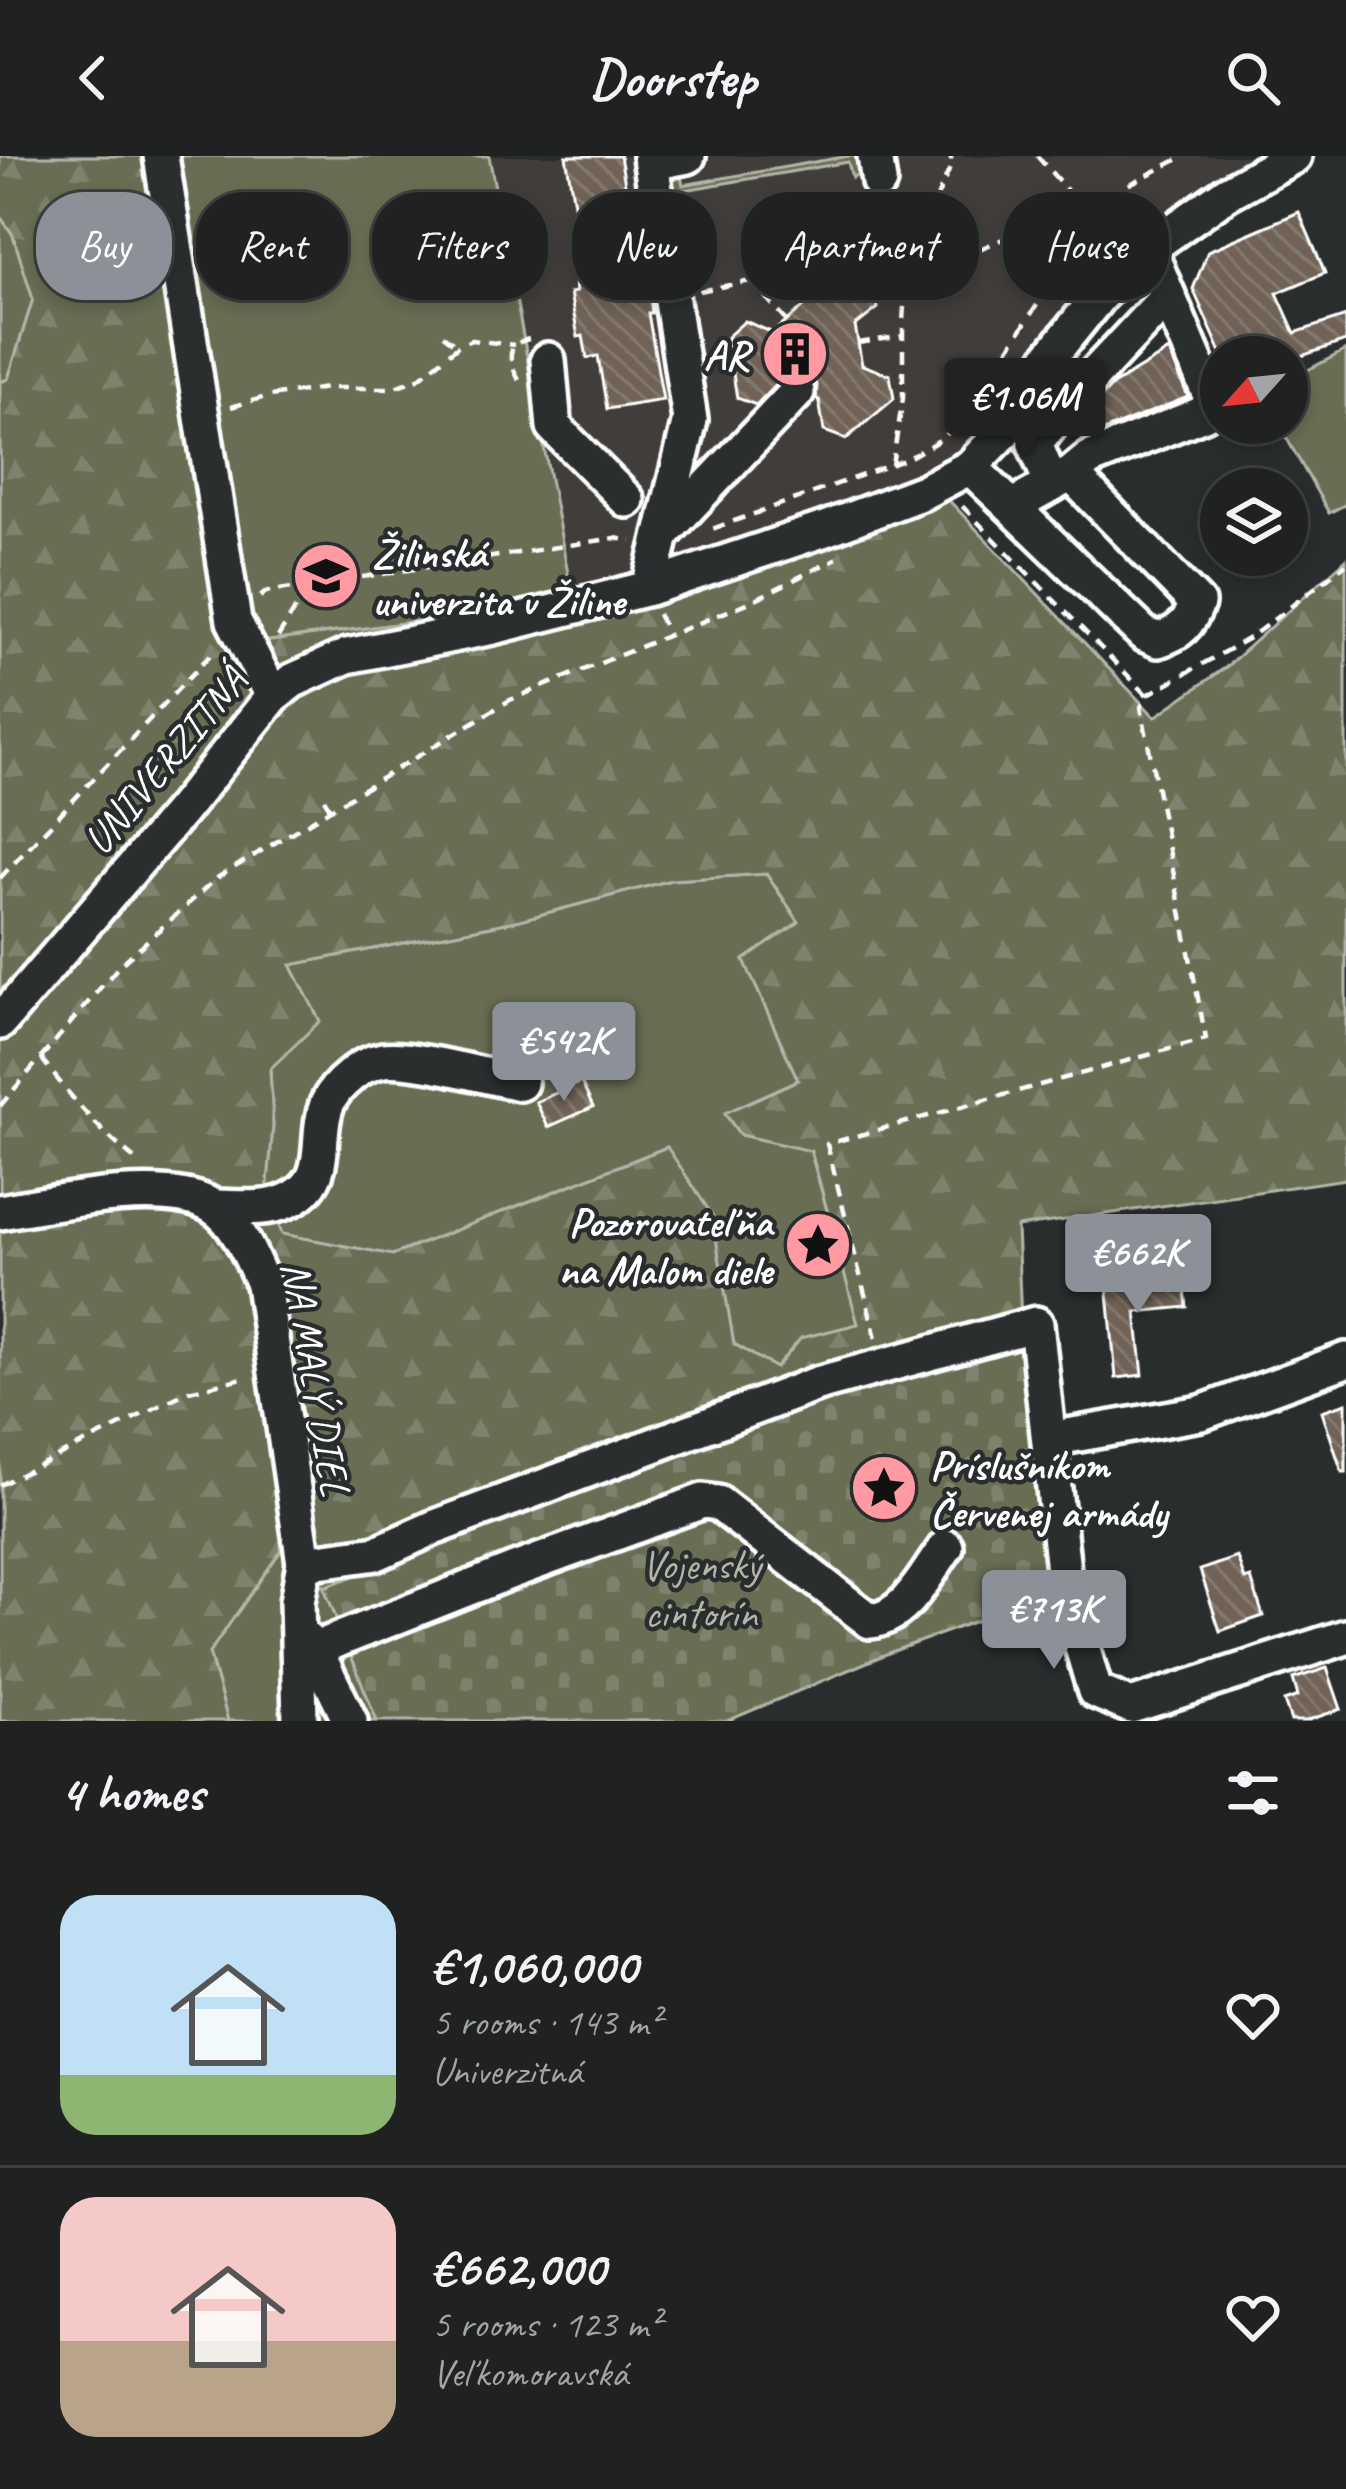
<!DOCTYPE html>
<meta charset="utf-8">
<style>
body{margin:0;font-family:Caveat,sans-serif;background:#282a2a;color:#f1f3f6;height:100vh;display:flex;flex-direction:column;font-size:45px;white-space:nowrap}
*{box-sizing:border-box;margin:0}
p{font-size:39px;color:#a2a4a5}
.icon{flex:none;width:66px;height:66px;fill:none;stroke:currentColor;stroke-width:2;stroke-linecap:round;stroke-linejoin:round}
.map{position:relative;height:1565px;overflow:hidden}
.sheet{display:flex;flex-direction:column;background:#202222;flex:1}
.sheet>*{flex:none}
.top-card{position:absolute;left:36px;top:36px;width:1275px;height:108px;display:flex;gap:24px}
.needle{width:78px;rotate:243deg}
.fabs{position:absolute;left:1200px;top:180px;display:grid;gap:24px}
.fabs a{display:grid;place-items:center;width:108px;height:108px;border-radius:50%;background:#202222;box-shadow:0 6px 18px #0003,0 0 0 3px #3d3f40;font-size:60px}
.price{position:absolute;translate:-50% -102px;padding:0 27px;border-radius:12px;background:#8c9099;color:#fff;font-size:39px;line-height:78px;filter:drop-shadow(0 3px 6px #0008)}
.price::after{content:'';position:absolute;left:50%;top:72px;width:36px;height:27px;margin-left:-18px;background:inherit;clip-path:polygon(0 0,100% 0,50% 100%)}
.price.active{background:#222;color:#fff}
ul{padding:0;list-style:none}
li{display:flex;align-items:center;gap:36px;height:300px;padding:0 60px}
li+li{border-top:3px solid #3d3f40}
li span{display:grid;place-items:center;flex:none;width:336px;height:240px;border-radius:36px;color:#555}
li>.icon{margin-inline-start:auto}
span .icon{width:144px;height:144px;fill:#fffc;stroke-width:1}
li b{font-size:51px}
h2{display:flex;justify-content:space-between;align-items:center;height:144px;padding:0 60px;font-size:51px}
.chip{padding:0 42px;border-radius:48px;background:#202222;box-shadow:0 6px 18px #0003,0 0 0 3px #3d3f40;font-size:42px;line-height:108px}
.chip.active{background:#8c9099;color:#fff}
header{display:flex;justify-content:space-between;align-items:center;height:156px;padding:0 60px;background:#202222;font-size:54px;font-weight:800}
.map>svg:first-child{display:block}
.built{fill:#3f3d3a}
.green{fill:#676d53;stroke:#b3b6a9;stroke-width:3}
.forest{fill:url(#forest-firs);stroke:#b3b6a9;stroke-width:3;fill-rule:evenodd}
.cemetery{fill:url(#cemetery-stones);stroke:#b3b6a9;stroke-width:3}
.building{fill:url(#building-back-hatch);stroke:#fff;stroke-width:3}
.lines{fill:none;stroke-linecap:round;stroke-linejoin:round}
.minor-casing{stroke:#fff;stroke-width:42}
.path{stroke:#fff;stroke-width:4.5;stroke-dasharray:12 9;stroke-linecap:butt}
.minor{stroke:#2a2d2e;stroke-width:33}
.labels{text-anchor:middle;stroke-width:9;stroke-linejoin:round;paint-order:stroke}
.poi-label{font-size:42px;font-weight:bold;fill:#fff;stroke:#2a2d2e;text-anchor:end}
.street-label{font-size:42px;fill:#fff;stroke:#2a2d2e}
.park-label{font-size:42px;fill:#b3b6a9;stroke:#2a2d2e}
</style>
<header><svg class="icon" aria-label="back" viewBox="0 0 24 24"><path d="M15 5l-7 7 7 7"/></svg>Doorstep<svg class="icon" aria-label="search" viewBox="0 0 24 24"><circle cx="10" cy="10" r="6"/><path d="M15 15l6 6"/></svg></header>
<div class="map">
<svg width="1346" height="1565" viewBox="0 0 1346 1565">
<defs>
<pattern id="forest-firs" width="22" height="20" patternUnits="userSpaceOnUse" patternTransform="scale(3)"><rect width="22" height="20" fill="#676d53"/><path d="M5 1l3.5 6h-7zM16 11l3.5 6h-7z" fill="#7e836d"/></pattern>
<pattern id="cemetery-stones" width="16" height="16" patternUnits="userSpaceOnUse" patternTransform="scale(3)"><rect width="16" height="16" fill="#676d53"/><path d="M2 7V4a2 2 0 0 1 4 0v3zM10 15v-3a2 2 0 0 1 4 0v3z" fill="#7e836d"/></pattern>
<pattern id="building-back-hatch" width="6" height="6" patternUnits="userSpaceOnUse" patternTransform="scale(3)"><rect width="6" height="6" fill="#6f6256"/><path d="M-1 5l2 2M0 0l6 6M5-1l2 2" fill="none" stroke="#857a6f"/></pattern>
</defs>
<rect width="100%" height="100%" fill="#2a2d2e"/>
<filter id="ink" filterUnits="userSpaceOnUse"><feTurbulence type="fractalNoise" baseFrequency=".00833" numOctaves="2"/><feDisplacementMap in="SourceGraphic" scale="24" xChannelSelector="R" yChannelSelector="G"/><feConvolveMatrix kernelMatrix="1 2 1 2 8 2 1 2 1" color-interpolation-filters="sRGB"/></filter>
<g filter="url(#ink)">
<path class="built" d="M0,0H1264L1175,59L991,273L940,316L670,418L515,440L391,470L0,603Z"/>
<g class="green">
<path d="M170,0H489L573,444L255,487Z"/>
<path d="M849,0H864V13L852,22L848,6L684,34L686,51C664,48 661,22 679,11L683,29Z"/>
<path d="M0,60L13,79L33,143L8,223L0,226Z"/>
<path d="M1346,194V348L1329,357L1278,267H1287V225Z"/>
<path d="M766,718L799,766L744,804L798,924L725,958L740,979L810,994L859,1168L801,1182L776,1212L734,1188L725,1148L667,991L392,1099L282,1078L267,1036L273,970L270,913L291,809L516,765L671,724Z"/>
<path d="M294,1375L324,1431L377,1565H228L209,1497Z"/>
</g>
<path class="forest" d="M0,0H170L256,487L573,444L939,334L1155,561L1226,511L1346,403V1023L1017,1071L1022,1189L806,1250L324,1431L294,1376L209,1497L228,1565H0V226L8,223L33,143L13,79L0,60ZM767,718L799,766L744,804L798,924L725,957L740,979L811,995L858,1168L801,1182L776,1212L734,1188L712,1059L667,991L393,1099L282,1078L267,1036L273,970L270,913L320,865L291,809L516,765L671,724Z"/>
<path class="cemetery" d="M1022,1189L1047,1439L891,1496L727,1565H377L324,1431L806,1250Z"/>
<g class="building">
<path d="M566,0H620L644,134L649,133L652,157H648L663,244L607,253L598,200L587,202L583,180L578,181L570,137L576,136L574,122L586,120Z"/>
<path d="M1299,56L1325,117L1277,137L1295,177L1346,160V185L1287,205V201H1223L1193,133L1208,95Z"/>
<path d="M816,107L874,128L878,152L855,170L862,209L890,219L894,243L846,283L824,275L819,244L816,243L817,229L812,222L803,216H792L783,221L756,249L737,242L727,181L745,165L773,177L804,151L798,122Z"/>
<path d="M1169,195L1188,241L1086,282L1080,265L1113,229Z"/>
<path d="M581,926L593,951L548,971L536,946Z"/>
<path d="M1169,1121V1126L1184,1125L1187,1151L1136,1156L1143,1219L1116,1222L1107,1126Z"/>
<path d="M1346,1247V1316H1342L1322,1255Z"/>
<path d="M1237,1401L1245,1424L1251,1422L1263,1460L1220,1475L1200,1414Z"/>
<path d="M1327,1512L1341,1553L1306,1565H1291L1284,1545L1298,1540L1293,1523Z"/>
</g>
<g class="lines">
<g class="minor-casing">
<g id="minor">
<path d="M161,0L234,465L273,540"/>
<path d="M875,0L879,26"/>
<path d="M651,7L688,0"/>
<path d="M548,204L554,271L627,344"/>
<path d="M970,311L1144,478L1158,484C1180,477 1189,468 1197,447L1071,318"/>
<path d="M1052,329L1035,288L1064,251L1168,140"/>
<path d="M1013,350L1071,318L1089,303L1204,257L1212,244L1148,92"/>
<path d="M662,379L797,236"/>
<path d="M649,432L690,264L650,0"/>
<path d="M0,866L182,654L273,540L292,525L347,500L493,471L649,432L825,373L923,336L970,311L1002,278L1050,201L1100,139L1142,97L1227,37L1294,0"/>
<path d="M214,1051C237,1051 265,1055 287,1045C333,1025 313,984 327,948C332,937 341,927 350,920C359,912 372,906 383,904C414,900 487,921 520,927"/>
<path d="M0,1056C53,1047 165,1023 212,1050C237,1065 252,1103 263,1128L304,1407L297,1446L300,1565"/>
<path d="M1050,1283L1201,1257L1346,1204"/>
<path d="M304,1407L377,1397L433,1372L817,1228L1036,1168L1065,1433L1095,1535L1131,1550L1346,1481"/>
<path d="M301,1479L315,1493L350,1565"/>
<path d="M315,1493L512,1415L703,1345L718,1347L870,1465C906,1462 926,1418 946,1391"/>
</g>
</g>
<g class="path">
<path d="M1037,0L1093,64L1117,80"/>
<path d="M1110,38L1185,0"/>
<path d="M821,99L850,61L848,43L853,40"/>
<path d="M751,125L787,165"/>
<path d="M699,135L751,125L821,99L881,120L907,108L970,97L1109,38L965,260L943,282L907,303L712,373"/>
<path d="M443,179L458,190"/>
<path d="M858,187L903,180"/>
<path d="M519,224C509,206 504,188 529,183"/>
<path d="M231,251L269,240L327,232H392L418,223L458,190L471,184L514,189"/>
<path d="M892,309L903,242V165L907,108L951,10V0"/>
<path d="M260,441L266,436L615,382L632,385"/>
<path d="M658,458L668,480"/>
<path d="M278,481L309,430"/>
<path d="M1147,539L1251,481L1346,408"/>
<path d="M324,643L331,654"/>
<path d="M0,722L214,495"/>
<path d="M41,902C70,940 101,978 140,1007"/>
<path d="M0,950L119,810L217,722L510,544L750,446L837,402"/>
<path d="M876,1182L827,988L1206,883L1141,551L1147,539L960,348"/>
<path d="M0,1329L189,1235L247,1221"/>
</g>
<use href="#minor" class="minor"/>
</g>
</g>
<defs>
<g id="building-disc" transform="scale(3.45)"><circle r="9.5" fill="#ff9aa2" stroke="#2a2d2e"/><path d="M-4-6H4V6H1V3H-1V6H-4ZM-2.5-4.3h1.7v1.8h-1.7ZM.8-4.3h1.7v1.8H.8ZM-2.5-1h1.7V.8h-1.7ZM.8-1h1.7V.8H.8Z" fill="#111"/></g>
<g id="university-disc" transform="scale(3.45)"><circle r="9.5" fill="#ff9aa2" stroke="#2a2d2e"/><path d="M0-5L7-2L0 1L-7-2ZM-4 1L0 2.5L4 1V4Q0 6-4 4Z" fill="#111"/></g>
<g id="sight-disc" transform="scale(3.45)"><circle r="9.5" fill="#ff9aa2" stroke="#2a2d2e"/><path d="M0-6L1.8-2.2L6-1.7L2.9 1.2L3.7 5.4L0 3.3L-3.7 5.4L-2.9 1.2L-6-1.7L-1.8-2.2Z" fill="#111"/></g>
</defs>
<g fill-rule="evenodd">
<use href="#building-disc" x="795" y="198"/>
<use href="#university-disc" x="326" y="420"/>
<use href="#sight-disc" x="818" y="1089"/>
<use href="#sight-disc" x="884" y="1332"/>
</g>
<g class="labels">
<g class="poi-label">
<text x="748" y="213">AR</text>
<text x="372" y="411" text-anchor="start">Žilinská<tspan x="372" dy="48">univerzita v Žiline</tspan></text>
<text x="772" y="1080">Pozorovateľňa<tspan x="772" dy="48">na Malom diele</tspan></text>
<text x="930" y="1323" text-anchor="start">Príslušníkom<tspan x="930" dy="48">Červenej armády</tspan></text>
</g>
<g class="street-label">
<text transform="translate(164 604) rotate(-50)" y="15">UNIVERZITNÁ</text>
<text transform="translate(317 1222) rotate(80)" y="15">NA MALÝ DIEL</text>
</g>
<g class="park-label">
<text x="701" y="1423">Vojenský<tspan x="701" dy="48">cintorín</tspan></text>
</g>
</g>
</svg>
<div class="fabs">
<a><svg class="needle" viewBox="-14 -14 28 28"><path d="M0-13l5 13h-10z" fill="#e53935"/><path d="M0 13l5-13h-10z" fill="#a2a4a5"/></svg></a>
<a><svg class="icon" aria-label="layers" viewBox="0 0 24 24"><path d="M12 4l9 5-9 5-9-5zM3 14l9 5 9-5"/></svg></a>
</div>
<b class="price active" style="left:1025px;top:304px">€1.06M</b>
<b class="price" style="left:564px;top:948px">€542K</b>
<b class="price" style="left:1138px;top:1160px">€662K</b>
<b class="price" style="left:1054px;top:1516px">€713K</b>
<div class="top-card">
<a class="chip active">Buy</a>
<a class="chip">Rent</a>
<a class="chip">Filters</a>
<a class="chip">New</a>
<a class="chip">Apartment</a>
<a class="chip">House</a>
</div>
</div>
<section class="sheet">
<h2>4 homes<svg class="icon" aria-label="filters" viewBox="0 0 24 24"><path d="M4 7h16M4 17h16"/><circle cx="9" cy="7" r="2"/><circle cx="15" cy="17" r="2"/></svg></h2>
<ul>
<li><span style="background:linear-gradient(#bfe0f5 75%,#8fb573 0)"><svg class="icon" aria-label="home" viewBox="0 0 24 24"><path d="M3 11l9-7 9 7M6 9v11h12V9"/></svg></span><div><b>€1,060,000</b><p>5 rooms · 143 m²</p><p>Univerzitná</p></div><svg class="icon" aria-label="heart" viewBox="0 0 24 24"><path d="M12 20l-8-8c-3-5 5-10 8-4 3-6 11-1 8 4z"/></svg></li>
<li><span style="background:linear-gradient(#f6c9c9 60%,#b9a48a 0)"><svg class="icon" aria-label="home" viewBox="0 0 24 24"><path d="M3 11l9-7 9 7M6 9v11h12V9"/></svg></span><div><b>€662,000</b><p>5 rooms · 123 m²</p><p>Veľkomoravská</p></div><svg class="icon" aria-label="heart" viewBox="0 0 24 24"><path d="M12 20l-8-8c-3-5 5-10 8-4 3-6 11-1 8 4z"/></svg></li>
</ul>
</section>
